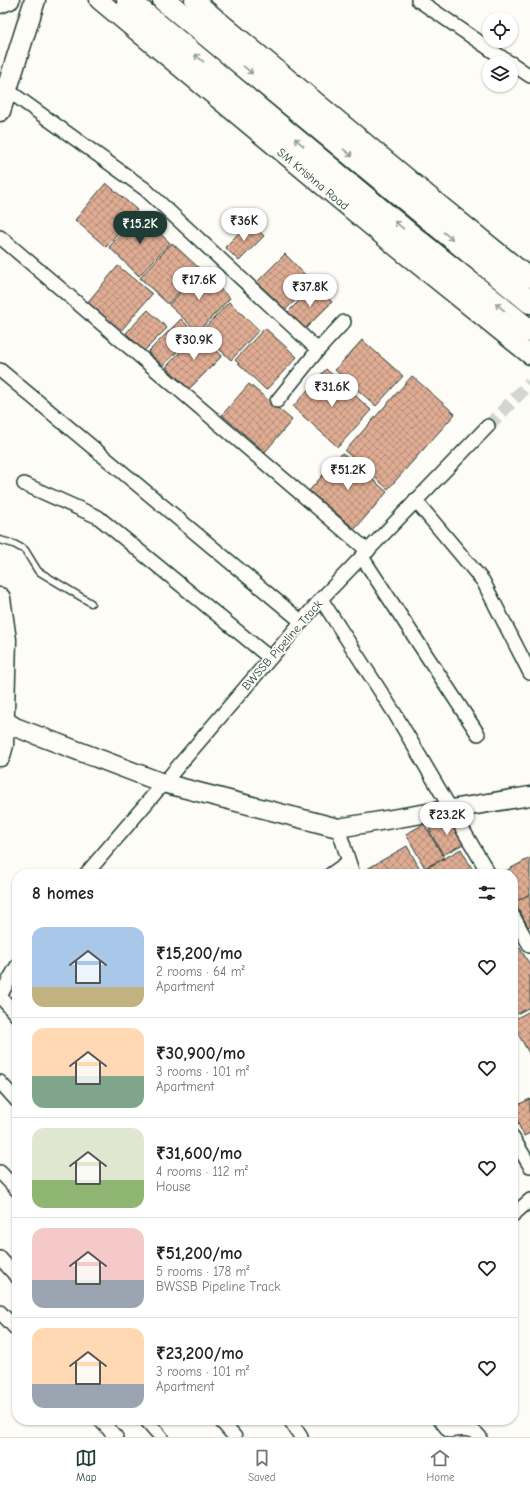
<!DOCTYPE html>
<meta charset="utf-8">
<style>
body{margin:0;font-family:"Comic Neue",sans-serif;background:#f6f6f6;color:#202124;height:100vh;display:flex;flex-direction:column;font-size:15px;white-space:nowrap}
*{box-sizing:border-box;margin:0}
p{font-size:13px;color:#757577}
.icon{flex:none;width:22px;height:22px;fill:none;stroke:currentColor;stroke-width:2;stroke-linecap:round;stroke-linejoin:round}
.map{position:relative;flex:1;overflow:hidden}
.details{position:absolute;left:12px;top:869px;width:506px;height:556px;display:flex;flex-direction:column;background:#fff;border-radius:16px;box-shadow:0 1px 3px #0004}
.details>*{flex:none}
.fabs{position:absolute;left:482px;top:12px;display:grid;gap:8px}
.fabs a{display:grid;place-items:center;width:36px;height:36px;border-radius:50%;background:#fff;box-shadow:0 1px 3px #0004;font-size:20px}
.price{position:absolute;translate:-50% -34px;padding:0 9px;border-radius:14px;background:#fff;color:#222;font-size:13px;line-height:26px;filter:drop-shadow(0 1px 2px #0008)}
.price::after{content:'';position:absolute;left:50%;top:24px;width:12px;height:9px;margin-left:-6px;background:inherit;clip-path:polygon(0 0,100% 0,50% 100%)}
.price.selected{background:#1f3d34;color:#fff}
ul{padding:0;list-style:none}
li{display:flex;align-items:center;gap:12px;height:100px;padding:0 20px}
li+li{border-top:1px solid #e0e0e0}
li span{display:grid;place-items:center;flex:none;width:112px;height:80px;border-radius:12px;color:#555}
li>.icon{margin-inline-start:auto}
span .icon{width:48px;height:48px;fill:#fffc;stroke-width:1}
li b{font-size:17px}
h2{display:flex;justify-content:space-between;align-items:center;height:48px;padding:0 20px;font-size:17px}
.tabs{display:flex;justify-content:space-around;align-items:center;height:56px;border-top:1px solid #e0e0e0;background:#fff;font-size:11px;color:#757577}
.tabs a{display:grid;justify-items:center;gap:2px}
.tabs .selected{color:#1f3d34}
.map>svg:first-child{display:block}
.building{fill:url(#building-cross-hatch);stroke:#1f3d34}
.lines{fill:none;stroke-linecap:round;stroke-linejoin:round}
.street-tunnel{stroke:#d1d6d0;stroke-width:13;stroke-dasharray:13 6;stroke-linecap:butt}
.lane-casing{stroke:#1f3d34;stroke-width:9}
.street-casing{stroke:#1f3d34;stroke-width:16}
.secondary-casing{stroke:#1f3d34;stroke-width:21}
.primary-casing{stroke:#1f3d34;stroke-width:23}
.highway-casing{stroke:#1f3d34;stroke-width:25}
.lane{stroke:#fdfcf7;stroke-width:6}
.street{stroke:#fdfcf7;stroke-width:13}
.secondary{stroke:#fdfcf7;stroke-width:18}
.primary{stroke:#fdfcf7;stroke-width:20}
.highway{stroke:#fdfcf7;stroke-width:22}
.oneway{stroke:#8e9c96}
.labels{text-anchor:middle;stroke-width:3.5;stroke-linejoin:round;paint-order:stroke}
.street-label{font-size:12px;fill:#1f3d34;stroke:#fdfcf7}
</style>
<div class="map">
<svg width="530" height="1437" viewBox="0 0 530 1437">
<defs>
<pattern id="building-cross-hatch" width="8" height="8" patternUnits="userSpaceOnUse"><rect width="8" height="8" fill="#e0ac93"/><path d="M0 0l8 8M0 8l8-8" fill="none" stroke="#b58d79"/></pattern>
</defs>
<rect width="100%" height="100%" fill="#fdfcf7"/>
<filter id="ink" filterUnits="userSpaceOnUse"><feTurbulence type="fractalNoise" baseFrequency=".025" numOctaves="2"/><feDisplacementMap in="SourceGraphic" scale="8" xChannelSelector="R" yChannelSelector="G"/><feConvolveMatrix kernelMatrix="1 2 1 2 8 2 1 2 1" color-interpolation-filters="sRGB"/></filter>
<g filter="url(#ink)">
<g class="building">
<path d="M106,183L137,210L106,247L75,220Z"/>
<path d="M140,214L170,243L139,276L109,247Z"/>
<path d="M250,222L264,236L239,261L225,247Z"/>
<path d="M172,243L200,269L168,304L140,278Z"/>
<path d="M285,254L313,283L283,312L255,284Z"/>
<path d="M118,266L152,294L120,332L86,304Z"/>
<path d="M200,271L230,298L198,332L169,305Z"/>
<path d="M315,285L332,302L304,330L287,313Z"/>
<path d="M229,302L259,330L231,360L201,332Z"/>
<path d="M148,310L167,328L144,351L126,333Z"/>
<path d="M181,319L195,333L163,366L148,352Z"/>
<path d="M265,328L297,357L266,390L235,360Z"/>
<path d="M198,333L222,356L189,389L166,367Z"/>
<path d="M362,340L403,376L376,406L335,370Z"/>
<path d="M326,369L371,410L338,447L293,407Z"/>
<path d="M412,376L455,414L388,489L345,451Z"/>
<path d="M249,384L292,420L265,452L222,415Z"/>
<path d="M342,453L387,492L355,529L309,491Z"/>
<path d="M450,817L465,843L443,855L429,830Z"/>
<path d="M424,824L444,858L425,868L406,834Z"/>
<path d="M407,846L420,869L411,874H370L367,869Z"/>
<path d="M461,849L475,874H421L420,872Z"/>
<path d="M530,858V894L513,903V874H500Z"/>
<path d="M530,894V926L528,927L515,902Z"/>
<path d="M520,948L530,965V1007L513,1016V952Z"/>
<path d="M530,1011V1055L513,1025V1020Z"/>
<path d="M530,1099V1133L524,1136L513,1113V1107Z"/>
</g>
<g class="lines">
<path class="street-tunnel" d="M488,426L530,383"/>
<g class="lane-casing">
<path id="lane" d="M0,540L14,544L25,550L38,571L91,603"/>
</g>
<g class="street-casing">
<g id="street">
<path d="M418,0L510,63"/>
<path d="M511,63L530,76"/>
<path d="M6,89L145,189L318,350"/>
<path d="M0,237L368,551"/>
<path d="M0,370L302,622"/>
<path d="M277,401L318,350L344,322"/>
<path d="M24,484L98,517L270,658"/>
<path d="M415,500L483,581L530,673"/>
<path d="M362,557L478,734"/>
<path d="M321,599L395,714L489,874"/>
<path d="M338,828L353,874"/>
<path d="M86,874L321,599L488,426"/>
<path d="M331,874L348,862"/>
<path d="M513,916L530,946"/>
<path d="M0,996L17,966"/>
<path d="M0,996L17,1016"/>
<path d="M0,1082L17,1101"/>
<path d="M513,1138L530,1166"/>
<path d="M0,1172L17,1190"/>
<path d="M513,1215L530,1200"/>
<path d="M0,1258L17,1277"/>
<path d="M0,1312L17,1330"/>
<path d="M100,1420L116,1437"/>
<path d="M146,1420L161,1437"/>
<path d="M220,1420L235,1437"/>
<path d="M290,1420L301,1437"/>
<path d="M440,1420L449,1431C461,1429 472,1427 480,1437"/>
</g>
</g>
<g class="secondary-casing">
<g id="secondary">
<path d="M99,0L396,247L530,355"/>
<path d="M194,0L434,200L530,278"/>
<path d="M0,4L10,0"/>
<path d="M0,717L15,727L163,783L338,828L530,796"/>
</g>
</g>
<g class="primary-casing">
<g id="primary">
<path d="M0,111L35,0"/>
<path d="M0,598L6,640L3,745L0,756"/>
</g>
</g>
<g class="highway-casing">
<g id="highway">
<path d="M128,0L408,233L530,331"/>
<path d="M164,0L530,302"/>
</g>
</g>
<use href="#lane" class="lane"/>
<use href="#street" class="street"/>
<use href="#secondary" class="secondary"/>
<use href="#primary" class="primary"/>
<use href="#highway" class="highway"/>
</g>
<defs><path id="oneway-shaft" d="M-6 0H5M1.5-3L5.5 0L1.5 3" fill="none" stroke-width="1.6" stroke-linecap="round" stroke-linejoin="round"/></defs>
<g class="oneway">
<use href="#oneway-shaft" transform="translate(199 58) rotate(-140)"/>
<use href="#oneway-shaft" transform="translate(248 70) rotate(40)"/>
<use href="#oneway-shaft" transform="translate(299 142) rotate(-140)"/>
<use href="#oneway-shaft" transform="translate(348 153) rotate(40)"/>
<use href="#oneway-shaft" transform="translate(399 225) rotate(-140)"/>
<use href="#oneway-shaft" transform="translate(448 236) rotate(39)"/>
<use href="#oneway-shaft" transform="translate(500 307) rotate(-141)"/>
</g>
</g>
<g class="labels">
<g class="street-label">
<text transform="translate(313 179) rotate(40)" y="4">SM Krishna Road</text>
<text transform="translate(282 645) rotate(-49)" y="4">BWSSB Pipeline Track</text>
</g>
</g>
</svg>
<div class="fabs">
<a><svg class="icon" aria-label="locate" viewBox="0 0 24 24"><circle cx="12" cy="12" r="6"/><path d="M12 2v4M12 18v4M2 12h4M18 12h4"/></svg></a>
<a><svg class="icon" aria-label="layers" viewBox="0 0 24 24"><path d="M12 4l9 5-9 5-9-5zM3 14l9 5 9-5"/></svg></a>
</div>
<b class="price" style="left:244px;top:242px">₹36K</b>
<b class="price selected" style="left:140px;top:245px">₹15.2K</b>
<b class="price" style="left:199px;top:301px">₹17.6K</b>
<b class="price" style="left:310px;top:308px">₹37.8K</b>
<b class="price" style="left:194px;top:361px">₹30.9K</b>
<b class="price" style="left:332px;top:408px">₹31.6K</b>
<b class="price" style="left:348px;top:491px">₹51.2K</b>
<b class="price" style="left:447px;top:836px">₹23.2K</b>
<section class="details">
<h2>8 homes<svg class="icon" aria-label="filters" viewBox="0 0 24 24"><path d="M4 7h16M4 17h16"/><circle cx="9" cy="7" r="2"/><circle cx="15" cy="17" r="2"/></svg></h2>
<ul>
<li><span style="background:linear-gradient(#a9c7e8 75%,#c2b280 0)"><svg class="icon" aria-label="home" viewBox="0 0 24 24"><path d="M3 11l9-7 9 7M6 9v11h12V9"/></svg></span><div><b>₹15,200/mo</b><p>2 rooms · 64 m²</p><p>Apartment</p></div><svg class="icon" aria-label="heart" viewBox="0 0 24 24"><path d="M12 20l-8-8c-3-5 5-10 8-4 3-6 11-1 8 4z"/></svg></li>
<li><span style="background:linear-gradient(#ffd9b3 60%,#7fa58c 0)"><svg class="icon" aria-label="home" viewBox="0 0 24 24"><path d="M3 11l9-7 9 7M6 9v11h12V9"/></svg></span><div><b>₹30,900/mo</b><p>3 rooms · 101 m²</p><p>Apartment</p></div><svg class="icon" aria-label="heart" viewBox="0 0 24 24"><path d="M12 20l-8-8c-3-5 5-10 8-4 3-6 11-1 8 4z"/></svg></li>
<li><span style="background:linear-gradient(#dfe7d0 65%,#8fb573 0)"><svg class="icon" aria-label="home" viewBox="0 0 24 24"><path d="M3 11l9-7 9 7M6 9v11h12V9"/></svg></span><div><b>₹31,600/mo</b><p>4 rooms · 112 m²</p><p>House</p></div><svg class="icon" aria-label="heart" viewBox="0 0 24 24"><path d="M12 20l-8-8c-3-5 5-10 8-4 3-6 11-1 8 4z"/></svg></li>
<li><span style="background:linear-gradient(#f6c9c9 65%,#9aa5b1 0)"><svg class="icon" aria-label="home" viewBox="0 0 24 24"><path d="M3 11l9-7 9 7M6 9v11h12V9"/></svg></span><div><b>₹51,200/mo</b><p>5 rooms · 178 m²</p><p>BWSSB Pipeline Track</p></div><svg class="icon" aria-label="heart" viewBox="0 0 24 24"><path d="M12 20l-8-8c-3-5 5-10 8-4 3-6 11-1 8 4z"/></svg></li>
<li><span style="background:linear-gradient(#ffd9b3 70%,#9aa5b1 0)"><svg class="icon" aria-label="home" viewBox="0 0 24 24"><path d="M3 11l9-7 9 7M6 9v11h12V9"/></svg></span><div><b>₹23,200/mo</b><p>3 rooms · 101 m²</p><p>Apartment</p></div><svg class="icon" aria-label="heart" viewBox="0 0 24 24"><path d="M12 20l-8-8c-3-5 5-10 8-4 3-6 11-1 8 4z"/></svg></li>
</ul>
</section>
</div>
<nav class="tabs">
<a class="selected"><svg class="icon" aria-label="map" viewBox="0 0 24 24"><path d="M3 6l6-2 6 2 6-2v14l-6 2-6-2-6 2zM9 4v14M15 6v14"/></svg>Map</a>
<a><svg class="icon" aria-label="saved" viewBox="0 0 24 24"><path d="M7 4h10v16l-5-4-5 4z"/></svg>Saved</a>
<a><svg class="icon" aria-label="home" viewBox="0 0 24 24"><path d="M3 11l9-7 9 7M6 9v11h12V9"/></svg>Home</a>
</nav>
